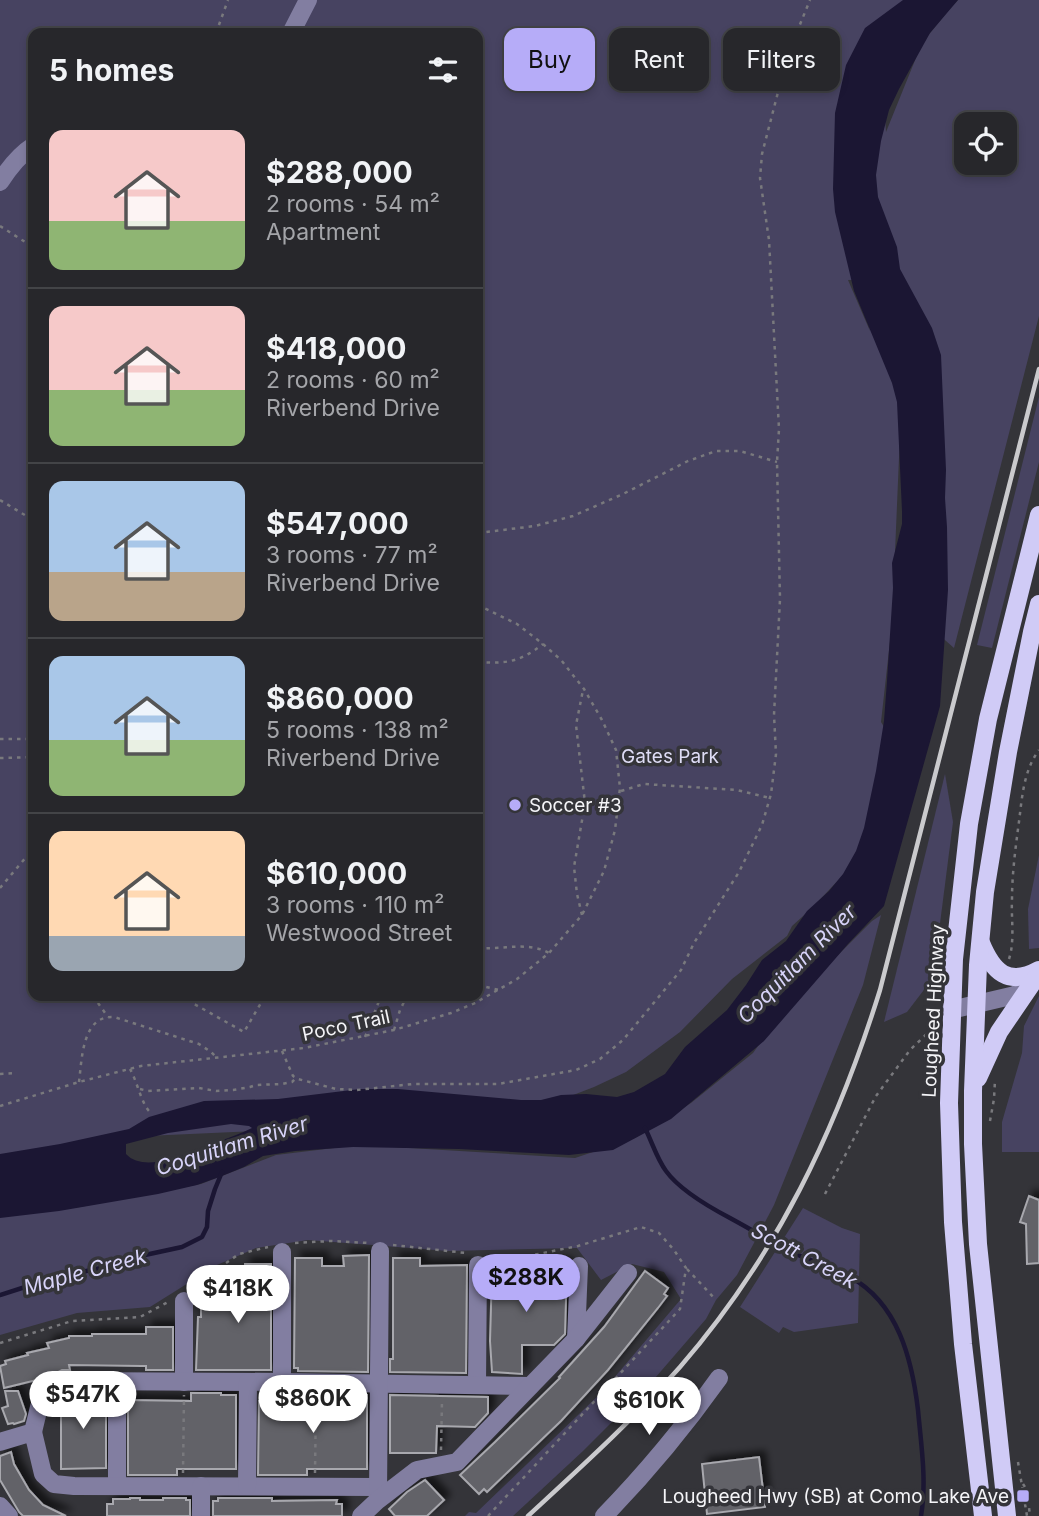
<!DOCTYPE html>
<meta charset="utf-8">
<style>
body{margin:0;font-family:Inter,sans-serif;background:#2f2f33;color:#f1f3f6;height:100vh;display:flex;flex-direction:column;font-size:26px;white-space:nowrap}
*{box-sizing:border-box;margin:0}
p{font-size:23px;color:#a4a5a9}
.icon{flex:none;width:38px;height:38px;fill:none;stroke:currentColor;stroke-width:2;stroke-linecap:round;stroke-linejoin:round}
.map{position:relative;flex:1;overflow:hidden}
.side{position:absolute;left:28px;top:28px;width:455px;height:973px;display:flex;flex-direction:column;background:#27272b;border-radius:14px;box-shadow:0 4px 10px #0003,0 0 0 2px #434447}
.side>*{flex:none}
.hud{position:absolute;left:504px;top:28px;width:429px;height:63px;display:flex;gap:14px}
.controls{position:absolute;left:954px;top:112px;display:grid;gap:14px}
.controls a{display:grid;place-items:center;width:63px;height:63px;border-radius:14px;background:#27272b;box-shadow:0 4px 10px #0003,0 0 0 2px #434447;font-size:35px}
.price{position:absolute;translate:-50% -60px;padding:0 16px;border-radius:24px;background:#fff;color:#222;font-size:23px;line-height:46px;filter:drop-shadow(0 2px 4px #0008)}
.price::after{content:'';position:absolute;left:50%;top:42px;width:21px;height:16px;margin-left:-10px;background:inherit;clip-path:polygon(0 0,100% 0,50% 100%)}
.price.on{background:#b6acf8;color:#111}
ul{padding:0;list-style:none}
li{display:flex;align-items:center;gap:21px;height:175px;padding:0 21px}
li+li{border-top:2px solid #434447}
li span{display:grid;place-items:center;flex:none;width:196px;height:140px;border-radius:14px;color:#555}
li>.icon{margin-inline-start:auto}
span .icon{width:84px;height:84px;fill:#fffc;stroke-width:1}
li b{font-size:30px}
h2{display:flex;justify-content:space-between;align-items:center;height:84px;padding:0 21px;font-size:30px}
.tag{padding:0 24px;border-radius:14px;background:#27272b;box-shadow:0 4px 10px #0003,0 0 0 2px #434447;font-size:24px;line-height:63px}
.tag.on{background:#b6acf8;color:#111}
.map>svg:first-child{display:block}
.green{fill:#474361;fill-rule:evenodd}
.water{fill:#1b1633;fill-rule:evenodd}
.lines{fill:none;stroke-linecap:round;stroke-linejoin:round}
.stream{stroke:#1b1633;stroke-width:4.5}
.building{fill:#626267;stroke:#a8a8ae;stroke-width:2;filter:url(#shadow)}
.path{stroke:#79797d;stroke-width:2.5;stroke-dasharray:3.5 5;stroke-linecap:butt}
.minor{stroke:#827ea1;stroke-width:18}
.major{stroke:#d0cbf6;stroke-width:18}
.rail{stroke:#cacacd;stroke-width:4.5}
.poi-dot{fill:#b6acf8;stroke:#343439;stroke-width:2.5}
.labels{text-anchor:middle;stroke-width:7;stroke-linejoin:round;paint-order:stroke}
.park-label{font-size:19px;fill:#dedcf5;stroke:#343439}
.poi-label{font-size:19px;fill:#f4f4f7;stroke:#343439;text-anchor:start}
.street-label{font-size:19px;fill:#f4f4f7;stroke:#343439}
.water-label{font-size:21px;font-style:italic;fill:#d8d4f9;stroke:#343439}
</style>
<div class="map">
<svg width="1039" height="1516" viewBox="0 0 1039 1516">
<defs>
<filter id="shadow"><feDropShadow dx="6" dy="-6" stdDeviation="3.5" flood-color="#0009"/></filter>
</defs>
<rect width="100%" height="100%" fill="#343439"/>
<g class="green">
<path d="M0,0H923L884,101L886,132L922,43L948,11L958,0H1039V316L954,648L937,633L902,769L897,749L877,781V789L863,842L845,873L812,908L792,926L787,936L732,979L680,1032L626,1072L594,1087L568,1097L497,1120L102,1138L78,1145L0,1159ZM33,33H478V996H33ZM966,124H1004V163H966ZM892,279L898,301H864L870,331L848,280ZM900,434C911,474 903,516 903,557C903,575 911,592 911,609C913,654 908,705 897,748L881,722L892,623Z"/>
<path d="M1039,397V462L992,648L977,645Z"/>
<path d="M945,774L953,822L933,978L907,1012L884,1022Z"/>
<path d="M1039,855V948L1029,949L1028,909Z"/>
<path d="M881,915L863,985L774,1205L737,1275L716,1300L706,1319L649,1385L583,1451L513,1516H465L469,1512L476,1513L602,1392L681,1299L664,1272L632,1264L601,1280L577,1248L448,1251L308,1240L256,1248L217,1265L150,1307L77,1313L0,1335V1217L80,1207L201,1184L276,1155L359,1145L575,1158L635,1138L691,1103L753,1053L786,1007L872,921Z"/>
<path d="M1039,996V1152H1002V1122L1022,1053L1024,1026Z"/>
<path d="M803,1208L842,1228L860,1234L858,1323L794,1332L783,1327L779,1333L740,1307Z"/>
</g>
<path class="water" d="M903,0H958L930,33L899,89L889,110L881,141L876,175L878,197L897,247L900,269L932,328L941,355L946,470L945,498L947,527L948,590L940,706L884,906L848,944L764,1041L671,1119L613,1150L569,1155L459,1149L353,1147L295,1151L263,1156L244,1167L222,1176L197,1185L158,1194L59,1211L0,1218V1154L60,1144L129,1129L149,1117L204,1101L278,1099L360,1089H398L521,1100H541L561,1095L586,1094L617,1097L634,1092L665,1074L685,1047L727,1010L746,985L762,960L786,941L807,911L829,891L843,874L856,851L864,828L876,771L884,721L887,681L893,588L892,563L902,524V511L897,402L892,383L854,291L835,212L833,189L835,113L846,65L865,28ZM231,1124L249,1126L252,1128C240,1134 227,1138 215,1143C194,1151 145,1175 126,1154V1144L168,1133Z"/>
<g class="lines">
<g class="stream">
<path d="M645,1128C652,1142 657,1159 666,1171C679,1189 711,1208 730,1218C752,1230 774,1243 796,1254C814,1262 833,1268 850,1277C898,1303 912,1359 918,1410C921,1444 927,1481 921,1516"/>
<path d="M0,1295L53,1278L115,1265L145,1255L182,1247L202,1237L207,1227L208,1211L215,1189L222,1172"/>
</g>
</g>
<g class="building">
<path d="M1029,1196L1039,1200V1263L1027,1264L1026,1224L1020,1222Z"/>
<path d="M369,1255L368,1372L298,1371V1368H294L295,1258H322V1266H344L343,1256Z"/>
<path d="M393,1258H420V1266L467,1265L466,1373L390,1372V1359H393Z"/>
<path d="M245,1264H271V1370H196L198,1317H201V1299H204V1294L242,1293V1273H245Z"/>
<path d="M539,1265H567L565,1334L554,1345H522V1374L492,1372L490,1341L492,1271L539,1272Z"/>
<path d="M645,1271L668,1288L664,1294L667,1296L658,1308L608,1370L561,1421L487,1492L484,1489L479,1494L460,1475L495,1442L560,1378L559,1377L604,1327Z"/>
<path d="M146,1327H173V1370H146V1366H142L69,1365L70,1370H62L49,1377L4,1388L0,1366L6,1364L5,1361L28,1355L27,1353L49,1348L47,1343L69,1338V1336H92V1334H146Z"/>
<path d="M5,1391H18L26,1414L24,1421L14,1424L13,1423L8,1424L2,1408L8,1406Z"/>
<path d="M66,1392L106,1393V1468L61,1469V1396Z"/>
<path d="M191,1393H221V1395H236V1469H177V1475H128V1400L191,1401Z"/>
<path d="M322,1394L367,1395V1469H307V1475H258L259,1401H322Z"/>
<path d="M390,1395L488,1397V1413L475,1427L437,1426L436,1453H390Z"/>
<path d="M11,1452L14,1464L29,1490L43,1505L66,1516H23L19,1512L0,1480V1456Z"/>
<path d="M759,1457L765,1507L707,1514L702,1464Z"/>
<path d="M425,1480L444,1500L427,1516H395L389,1509L407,1492Z"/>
<path d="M130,1498H140V1500H163V1498H186V1500H190V1516H107V1504H113V1499H130Z"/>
<path d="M218,1498H272V1501L337,1500L336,1504H342V1516H213V1501H218Z"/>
</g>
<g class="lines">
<g class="path">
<path d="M216,33L228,0"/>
<path d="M0,226L33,247"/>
<path d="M0,500L33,520"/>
<path d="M478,533L535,526L573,516L623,494L688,461L716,451H740L777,462"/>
<path d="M478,662C506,664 520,662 543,644"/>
<path d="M0,739H33"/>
<path d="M0,758L33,757"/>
<path d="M621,791L644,784L737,790L770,798"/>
<path d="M29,852L33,817"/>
<path d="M0,888L33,849"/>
<path d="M582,915L577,894L574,867L585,803L576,725L583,690"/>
<path d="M478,948C501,950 528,941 549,953"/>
<path d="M1009,959C1015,941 1011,918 1012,899C1012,876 1015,852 1018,829C1022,802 1022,773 1039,750"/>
<path d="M478,985L499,990"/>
<path d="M93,996L108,1017"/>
<path d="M180,996L244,1032L265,996"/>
<path d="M394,1030L400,1010L407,996"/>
<path d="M365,1037L381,996"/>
<path d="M282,1051L293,1076L298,1079L336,1089L357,1090L413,1084H498L576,1070L600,1059L623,1040L681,970L694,943L739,872L762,825L771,794L776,754L774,715L780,599L777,462L779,429L769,240L760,178L762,154L783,73L794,39L810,0"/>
<path d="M130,1069C137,1081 141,1102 149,1111"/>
<path d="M0,1074L17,1073"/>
<path d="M79,1082C82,1059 82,1015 114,1017L199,1044L211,1052L216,1057"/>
<path d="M140,1089L148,1091L199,1088L216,1091L233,1090L250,1087L256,1085L282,1084L292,1082L296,1078"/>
<path d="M0,1106L79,1082L141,1066L304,1048L394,1030L451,1013L475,1003L517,979L549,953L582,915L604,871L615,830L620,788L616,750L602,720L584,689L561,660L543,644L517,624L478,605"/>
<path d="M990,1121L994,1099L995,1080"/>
<path d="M825,1194L876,1096L910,1050L936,1025"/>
<path d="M295,1243L331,1241L369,1243"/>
<path d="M393,1245L466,1253"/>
<path d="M687,1269L716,1300"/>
<path d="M191,1287L239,1254L268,1247"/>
<path d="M0,1343L72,1321L140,1317L168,1302"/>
<path d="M441,1450L442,1401"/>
<path d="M1018,1462L1027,1516"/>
<path d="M183,1473L184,1395"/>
<path d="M315,1473L316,1399"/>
<path d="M1023,1484L1027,1490L1030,1516"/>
<path d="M488,1516L680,1309L686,1268L674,1250L659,1233L641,1227L578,1246L523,1257L490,1256"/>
</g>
<g class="minor">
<path d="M291,33L308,0"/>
<path d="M0,182C9,168 19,155 33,146"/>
<path d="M951,1010L1015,995L1031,984"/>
<path d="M282,1252V1382"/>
<path d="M576,1339L579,1266"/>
<path d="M117,1381V1486"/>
<path d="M184,1382V1301"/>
<path d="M477,1385L478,1265"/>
<path d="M33,1432L39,1407L46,1392L63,1381L282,1382L530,1386"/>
<path d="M0,1442L33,1432L43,1474L54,1484L74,1486L378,1487"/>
<path d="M247,1486L248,1382"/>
<path d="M378,1496L380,1251"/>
<path d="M0,1506L9,1516"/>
<path d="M201,1516V1486"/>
<path d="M361,1516L378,1500L417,1470L457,1462L576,1339L628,1273"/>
<path d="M604,1516C646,1473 684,1427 719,1378"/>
</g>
<g class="major">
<path d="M981,943C993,972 1008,987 1039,970"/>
<path d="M978,1078L999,1032L1035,979"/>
<path d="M983,1516L963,1344L953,1222L949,1103L954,959L969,824L988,719L1039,515"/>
<path d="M1007,1516L978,1244L973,1144V1091L978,965L985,892L1008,752L1032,632L1039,604"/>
</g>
<path class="rail" d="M528,1516C580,1468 633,1420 680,1367C777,1255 836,1131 880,990L1039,369"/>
</g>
<g class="poi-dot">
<circle cx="515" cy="805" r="7"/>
<rect x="1016" y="1489" width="14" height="14" rx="3.5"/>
</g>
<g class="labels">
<g class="park-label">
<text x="670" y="763">Gates Park</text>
</g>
<g class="poi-label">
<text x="529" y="812">Soccer #3</text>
<text x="1009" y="1503" text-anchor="end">Lougheed Hwy (SB) at Como Lake Ave</text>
</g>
<g class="street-label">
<text transform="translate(933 1011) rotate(-87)" y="7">Lougheed Highway</text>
<text transform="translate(346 1025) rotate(-12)" y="7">Poco Trail</text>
</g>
<g class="water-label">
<text transform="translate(797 964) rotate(-45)" y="7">Coquitlam River</text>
<text transform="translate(232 1146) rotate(-17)" y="7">Coquitlam River</text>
<text transform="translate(804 1256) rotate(28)" y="7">Scott Creek</text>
<text transform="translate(85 1272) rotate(-15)" y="7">Maple Creek</text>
</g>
</g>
</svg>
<div class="controls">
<a><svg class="icon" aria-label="locate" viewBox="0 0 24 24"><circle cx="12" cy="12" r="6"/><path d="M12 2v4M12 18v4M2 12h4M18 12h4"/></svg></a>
</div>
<b class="price on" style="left:526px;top:1314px">$288K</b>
<b class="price" style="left:238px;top:1325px">$418K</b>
<b class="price" style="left:83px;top:1431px">$547K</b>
<b class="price" style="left:313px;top:1435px">$860K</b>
<b class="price" style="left:649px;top:1437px">$610K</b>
<div class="hud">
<a class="tag on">Buy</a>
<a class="tag">Rent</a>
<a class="tag">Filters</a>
</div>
<section class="side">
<h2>5 homes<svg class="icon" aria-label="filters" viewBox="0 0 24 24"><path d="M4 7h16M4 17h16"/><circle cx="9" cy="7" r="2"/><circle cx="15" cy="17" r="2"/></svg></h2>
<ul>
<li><span style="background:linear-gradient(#f6c9c9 65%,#8fb573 0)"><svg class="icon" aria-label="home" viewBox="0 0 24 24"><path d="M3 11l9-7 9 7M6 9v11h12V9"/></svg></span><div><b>$288,000</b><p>2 rooms · 54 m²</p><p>Apartment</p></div></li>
<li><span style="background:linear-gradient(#f6c9c9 60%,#8fb573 0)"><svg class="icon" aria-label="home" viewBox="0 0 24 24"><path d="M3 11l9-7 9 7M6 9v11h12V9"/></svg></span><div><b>$418,000</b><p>2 rooms · 60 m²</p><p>Riverbend Drive</p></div></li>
<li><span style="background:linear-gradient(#a9c7e8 65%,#b9a48a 0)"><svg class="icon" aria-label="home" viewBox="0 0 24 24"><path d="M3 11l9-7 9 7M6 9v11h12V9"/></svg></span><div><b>$547,000</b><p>3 rooms · 77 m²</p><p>Riverbend Drive</p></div></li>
<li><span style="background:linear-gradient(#a9c7e8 60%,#8fb573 0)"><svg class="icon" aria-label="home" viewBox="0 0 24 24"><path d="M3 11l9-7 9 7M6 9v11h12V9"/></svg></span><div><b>$860,000</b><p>5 rooms · 138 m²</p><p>Riverbend Drive</p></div></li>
<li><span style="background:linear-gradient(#ffd9b3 75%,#9aa5b1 0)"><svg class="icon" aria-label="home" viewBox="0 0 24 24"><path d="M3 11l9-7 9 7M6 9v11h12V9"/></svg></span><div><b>$610,000</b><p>3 rooms · 110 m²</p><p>Westwood Street</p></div></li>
</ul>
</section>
</div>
